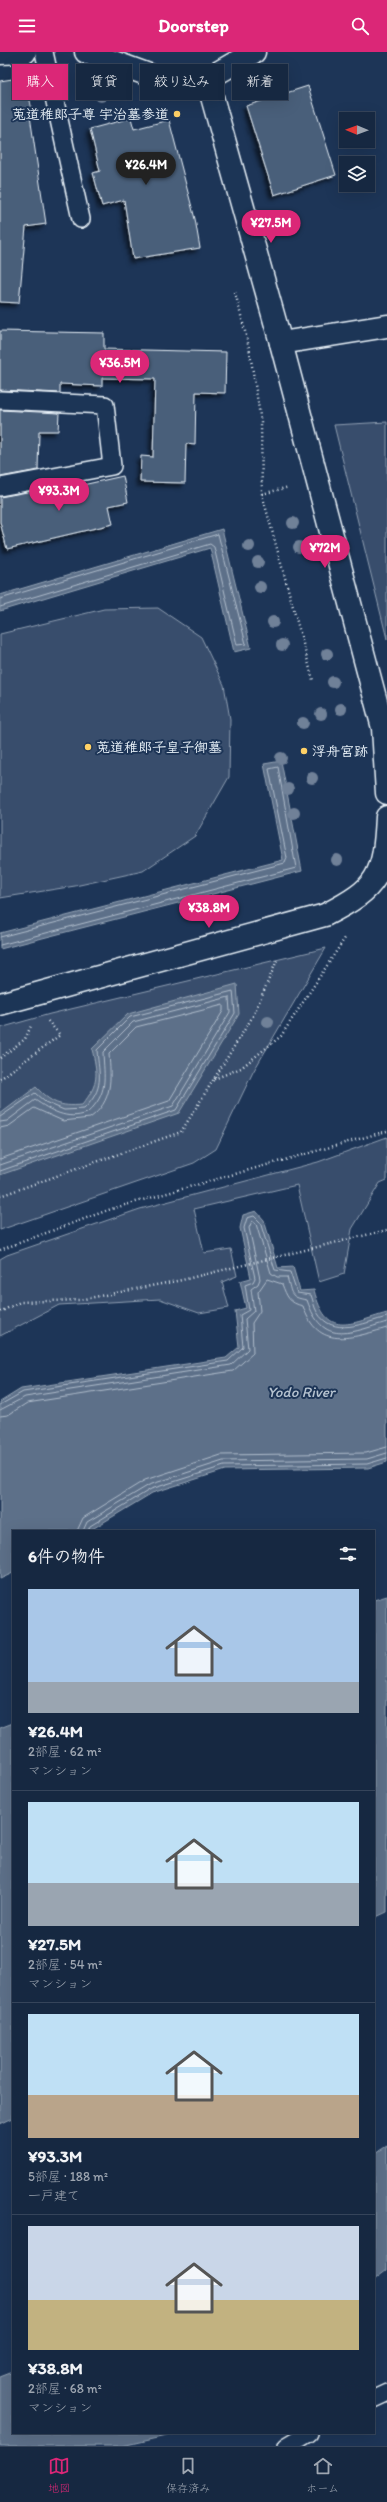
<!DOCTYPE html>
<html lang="ja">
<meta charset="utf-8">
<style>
body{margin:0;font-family:Itim,"Klee One",sans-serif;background:#23344c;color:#f1f3f6;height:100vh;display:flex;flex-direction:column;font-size:15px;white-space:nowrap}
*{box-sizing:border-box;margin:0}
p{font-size:13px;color:#9ea6b1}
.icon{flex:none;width:22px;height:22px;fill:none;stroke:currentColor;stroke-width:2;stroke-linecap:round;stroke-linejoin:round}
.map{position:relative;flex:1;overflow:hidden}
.panel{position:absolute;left:12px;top:1478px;width:363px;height:904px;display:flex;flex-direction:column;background:#162841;border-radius:0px;box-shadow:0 4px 16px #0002,0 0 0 1px #35445a}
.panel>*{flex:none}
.hud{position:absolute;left:12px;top:12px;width:363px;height:36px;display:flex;gap:8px}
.needle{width:26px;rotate:271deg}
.buttons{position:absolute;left:339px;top:60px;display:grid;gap:8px}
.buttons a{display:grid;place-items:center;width:36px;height:36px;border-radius:0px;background:#162841;box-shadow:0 4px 16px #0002,0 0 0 1px #35445a;font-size:20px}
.price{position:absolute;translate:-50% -34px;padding:0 9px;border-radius:14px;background:#db2777;color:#fff;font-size:13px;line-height:26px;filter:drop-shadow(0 1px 2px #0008)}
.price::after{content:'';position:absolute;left:50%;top:24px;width:12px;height:9px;margin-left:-6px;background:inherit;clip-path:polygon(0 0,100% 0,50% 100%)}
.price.current{background:#222;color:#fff}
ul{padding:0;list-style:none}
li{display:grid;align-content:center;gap:8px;height:212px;padding:0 16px}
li+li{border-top:1px solid #35445a}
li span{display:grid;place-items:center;height:124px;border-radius:0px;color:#555}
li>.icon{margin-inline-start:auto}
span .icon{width:72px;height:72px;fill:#fffc;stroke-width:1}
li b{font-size:17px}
h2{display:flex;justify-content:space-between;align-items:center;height:48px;padding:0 16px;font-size:17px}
.pill{padding:0 14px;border-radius:0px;background:#162841;box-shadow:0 4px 16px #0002,0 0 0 1px #35445a;font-size:14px;line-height:36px}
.pill.current{background:#db2777;color:#fff}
header{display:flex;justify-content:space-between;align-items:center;height:52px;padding:0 16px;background:#db2777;color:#fff;font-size:18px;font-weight:800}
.tabs{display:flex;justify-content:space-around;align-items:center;height:56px;border-top:1px solid #35445a;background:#162841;font-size:11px;color:#9ea6b1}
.tabs a{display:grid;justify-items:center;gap:2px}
.tabs .current{color:#db2777}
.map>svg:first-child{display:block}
.green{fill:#374d6c;stroke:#909fb2}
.water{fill:#5d7089;stroke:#95a4b5}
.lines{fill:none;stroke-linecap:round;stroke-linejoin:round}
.shore{stroke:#b0bdcc;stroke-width:1}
.building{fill:#495e7a;stroke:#e8f1f8;filter:url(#shadow)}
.lane-casing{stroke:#e8f1f8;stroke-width:20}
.street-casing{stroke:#e8f1f8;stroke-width:25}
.path{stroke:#e8f1f8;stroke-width:2.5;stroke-dasharray:1 3;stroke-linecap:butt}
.lane{stroke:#1d3557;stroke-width:17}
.street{stroke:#1d3557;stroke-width:22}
.tree{fill:#708198}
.poi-dot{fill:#ffd166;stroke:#1d3557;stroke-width:1.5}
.labels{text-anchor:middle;stroke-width:4;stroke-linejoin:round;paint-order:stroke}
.poi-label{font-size:14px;font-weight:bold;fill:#e8f1f8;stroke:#1d3557;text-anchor:start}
.water-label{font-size:15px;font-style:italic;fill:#b7c4d1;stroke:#1d3557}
</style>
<header><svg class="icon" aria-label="menu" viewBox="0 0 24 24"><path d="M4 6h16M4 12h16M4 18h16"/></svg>Doorstep<svg class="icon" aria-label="search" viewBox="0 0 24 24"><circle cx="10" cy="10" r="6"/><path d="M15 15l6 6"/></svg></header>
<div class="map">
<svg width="387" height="2394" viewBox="0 0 387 2394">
<defs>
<filter id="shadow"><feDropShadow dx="-3.5" dy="3.5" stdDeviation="2" flood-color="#0009"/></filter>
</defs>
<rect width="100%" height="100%" fill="#1d3557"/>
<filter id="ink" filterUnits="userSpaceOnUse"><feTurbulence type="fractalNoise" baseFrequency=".025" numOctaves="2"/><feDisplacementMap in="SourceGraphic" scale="8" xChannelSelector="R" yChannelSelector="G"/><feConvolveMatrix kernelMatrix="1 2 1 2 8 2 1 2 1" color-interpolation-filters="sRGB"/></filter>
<g filter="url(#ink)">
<g class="green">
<path d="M387,370V587L334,373Z"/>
<path d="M158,556L201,585L224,633L230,667L229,725L195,784L143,819L75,834L0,846V582L104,557Z"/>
<path d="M326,896L253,1020L216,1097L194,1111L0,1178V976L50,962Z"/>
<path d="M387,1085V1128L380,1131L352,1177L344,1222L319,1230L297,1133L194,1157L204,1201L231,1197L237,1224L222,1230L229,1256L199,1261L160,1247L59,1253L0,1284V1207L7,1203L140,1157L318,1110Z"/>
</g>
<g class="water">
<path d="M222,477L251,596L234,600L210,496L0,559V543Z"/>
<path d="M281,709L302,819L0,897V881L283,808L264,712Z"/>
<path d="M237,932L239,962L179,1061L0,1123V1062L36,1035C51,1051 60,1055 82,1053C99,1032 98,1023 92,997L128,962Z"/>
<path d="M256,1159L264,1168L278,1216L293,1215L300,1239L314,1238C327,1287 348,1272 387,1261V1410L368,1416L225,1418L152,1441L89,1479H13V1521L0,1527V1350L21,1337L226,1306L239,1295L235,1259L246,1256L240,1229L251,1226L240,1176L243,1163Z"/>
<path d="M387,1544V1860L374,1866V1548Z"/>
<path d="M13,1671V2066L0,2072V1676Z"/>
<path d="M387,2094V2218L374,2228V2102Z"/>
<path d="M13,2320V2381H179L122,2394H0V2325Z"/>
</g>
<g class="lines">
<g class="shore">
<path d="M0,547L218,482L246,592L237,593L214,495L210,492L0,555"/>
<path d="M0,885L285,811L287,806L269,717L278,715L296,816L0,893"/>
<path d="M0,1065L35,1041L45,1050L64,1058L84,1057C105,1036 99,1024 97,998L130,965L233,939L235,961L176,1058L0,1119"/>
<path d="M0,1070L7,1069L35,1048C50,1058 67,1069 87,1061C109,1042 104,1025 103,1000L133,970L229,945L230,960L173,1054L0,1113"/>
<path d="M0,1076L9,1074L34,1056L63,1069L90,1066C113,1049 111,1027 109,1002L136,975L223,953V959L169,1049L0,1107"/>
<path d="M0,1353L23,1340L228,1309L243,1295L240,1263L249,1258L245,1233L253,1230L255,1226L244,1176L247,1166L254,1164L260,1170L275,1218L290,1220L297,1241L311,1243C313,1248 314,1255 317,1260C332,1286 364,1271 387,1265"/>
<path d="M0,1358L25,1345L231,1313L248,1297L245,1267L254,1259L251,1237L258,1232L260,1227L249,1176L252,1169L256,1172L271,1221L277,1225H287C292,1242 289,1245 307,1248C323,1295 349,1281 387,1270"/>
<path d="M0,1364L8,1363L27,1351L233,1319L253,1301L252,1271L260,1259L258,1240L267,1227L282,1232C287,1245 289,1251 303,1254C318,1299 351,1286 387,1276"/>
<path d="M77,1479L83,1466L145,1428L221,1403L366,1401L387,1395"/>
<path d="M83,1479L87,1470L149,1433L223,1409L367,1407L387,1401"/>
<path d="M88,1479L90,1474L151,1437L224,1414L367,1412L387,1406"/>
</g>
</g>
<g class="building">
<path d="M25,25L33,63L30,64L46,172L26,175L19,251L0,250V29Z"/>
<path d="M308,34L336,123L274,143L246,54Z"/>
<path d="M131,66L134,77L169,68L195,167L200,196L133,207L124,148L102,154L93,121L100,119L90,77Z"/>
<path d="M0,279L104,281V297L226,300L225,341L196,340L195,393L186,392L185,431L140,430L141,404L153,405L155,327L102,326V334L60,332V341L0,338Z"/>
<path d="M0,358L59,361L58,379H39L38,418L0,425Z"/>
<path d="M123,424L128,450L109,454L113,472L7,497L0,470V445L38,438V443Z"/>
</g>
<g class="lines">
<g class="lane-casing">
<g id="lane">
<path d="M44,0L81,167"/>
<path d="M0,348L105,353L112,414L0,435"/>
<path d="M374,2347L387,2341"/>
<path d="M287,2394L309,2381"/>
</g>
</g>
<g class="street-casing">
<g id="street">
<path d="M86,0L182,35L207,27L254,0"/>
<path d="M0,1L25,0"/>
<path d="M207,27L281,291L387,274"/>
<path d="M281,291L383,676L387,741"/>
<path d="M0,952L325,863C379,836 384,823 387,765"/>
</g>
</g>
<g class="path">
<path d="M235,240L249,295L261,370L262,442L313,628"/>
<path d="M262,442L289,435"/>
<path d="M0,1006L25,987L31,974"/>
<path d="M0,1027L60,983L47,968"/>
<path d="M214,1027L241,1016L281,984L345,886"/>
<path d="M0,1144L181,1080L253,964L278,906"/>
<path d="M0,1198L111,1157L387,1079"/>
<path d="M0,1260L20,1250L79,1248L182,1228L387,1178"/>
</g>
<use href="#lane" class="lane"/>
<use href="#street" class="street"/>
</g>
<g class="tree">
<circle cx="101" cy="44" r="6"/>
<circle cx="293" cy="471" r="6"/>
<circle cx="249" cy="494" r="6"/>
<circle cx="299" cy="495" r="6"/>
<circle cx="258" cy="510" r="6"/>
<circle cx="260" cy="535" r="6"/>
<circle cx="273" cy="570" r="6"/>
<circle cx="282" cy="593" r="6"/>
<circle cx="327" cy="602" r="6"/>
<circle cx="333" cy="630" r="6"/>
<circle cx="341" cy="657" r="6"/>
<circle cx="321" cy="662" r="6"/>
<circle cx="303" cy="671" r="6"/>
<circle cx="281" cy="706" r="6"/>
<circle cx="312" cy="726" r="6"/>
<circle cx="288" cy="737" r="6"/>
<circle cx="294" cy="761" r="6"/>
<circle cx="337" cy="808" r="6"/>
<circle cx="268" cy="970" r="6"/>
</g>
</g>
<g class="poi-dot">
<circle cx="177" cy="62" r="4"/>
<circle cx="88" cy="695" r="4"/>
<circle cx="304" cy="699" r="4"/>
</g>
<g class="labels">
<g class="poi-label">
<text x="169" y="67" text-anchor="end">莵道稚郎子尊 宇治墓参道</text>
<text x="96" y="700">莵道稚郎子皇子御墓</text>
<text x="312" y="704">浮舟宮跡</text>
</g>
<g class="water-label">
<text x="301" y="1345">Yodo River</text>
</g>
</g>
</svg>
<div class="buttons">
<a><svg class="needle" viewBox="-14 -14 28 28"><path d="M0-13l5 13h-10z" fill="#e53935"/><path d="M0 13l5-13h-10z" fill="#9ea6b1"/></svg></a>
<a><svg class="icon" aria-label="layers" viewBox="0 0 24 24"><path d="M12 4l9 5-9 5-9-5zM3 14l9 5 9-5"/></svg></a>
</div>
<b class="price current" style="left:146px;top:134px">¥26.4M</b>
<b class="price" style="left:271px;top:192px">¥27.5M</b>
<b class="price" style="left:120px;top:332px">¥36.5M</b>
<b class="price" style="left:59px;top:460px">¥93.3M</b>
<b class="price" style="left:325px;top:517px">¥72M</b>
<b class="price" style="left:209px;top:877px">¥38.8M</b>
<div class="hud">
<a class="pill current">購入</a>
<a class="pill">賃貸</a>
<a class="pill">絞り込み</a>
<a class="pill">新着</a>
</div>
<section class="panel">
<h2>6件の物件<svg class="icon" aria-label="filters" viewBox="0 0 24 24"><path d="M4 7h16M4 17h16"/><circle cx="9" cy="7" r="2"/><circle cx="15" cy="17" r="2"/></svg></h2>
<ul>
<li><span style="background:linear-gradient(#a9c7e8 75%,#9aa5b1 0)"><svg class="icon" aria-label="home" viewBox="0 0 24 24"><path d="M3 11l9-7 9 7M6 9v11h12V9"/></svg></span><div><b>¥26.4M</b><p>2部屋 · 62 m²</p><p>マンション</p></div></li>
<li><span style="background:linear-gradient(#bfe0f5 65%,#9aa5b1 0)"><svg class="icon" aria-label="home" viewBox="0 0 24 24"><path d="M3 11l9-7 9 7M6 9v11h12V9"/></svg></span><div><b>¥27.5M</b><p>2部屋 · 54 m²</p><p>マンション</p></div></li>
<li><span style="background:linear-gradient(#bfe0f5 65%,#b9a48a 0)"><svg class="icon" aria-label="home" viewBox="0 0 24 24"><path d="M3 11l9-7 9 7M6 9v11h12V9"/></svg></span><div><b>¥93.3M</b><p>5部屋 · 188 m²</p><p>一戸建て</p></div></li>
<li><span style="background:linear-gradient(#c9d6e8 60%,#c2b280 0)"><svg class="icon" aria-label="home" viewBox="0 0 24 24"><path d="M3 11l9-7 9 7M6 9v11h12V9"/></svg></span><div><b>¥38.8M</b><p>2部屋 · 68 m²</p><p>マンション</p></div></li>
</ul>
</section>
</div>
<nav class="tabs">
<a class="current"><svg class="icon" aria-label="map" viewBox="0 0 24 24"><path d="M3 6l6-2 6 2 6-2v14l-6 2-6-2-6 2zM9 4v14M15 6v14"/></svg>地図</a>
<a><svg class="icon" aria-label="saved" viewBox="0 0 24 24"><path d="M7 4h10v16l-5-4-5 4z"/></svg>保存済み</a>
<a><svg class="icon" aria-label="home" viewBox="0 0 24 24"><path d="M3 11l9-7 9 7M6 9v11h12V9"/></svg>ホーム</a>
</nav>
